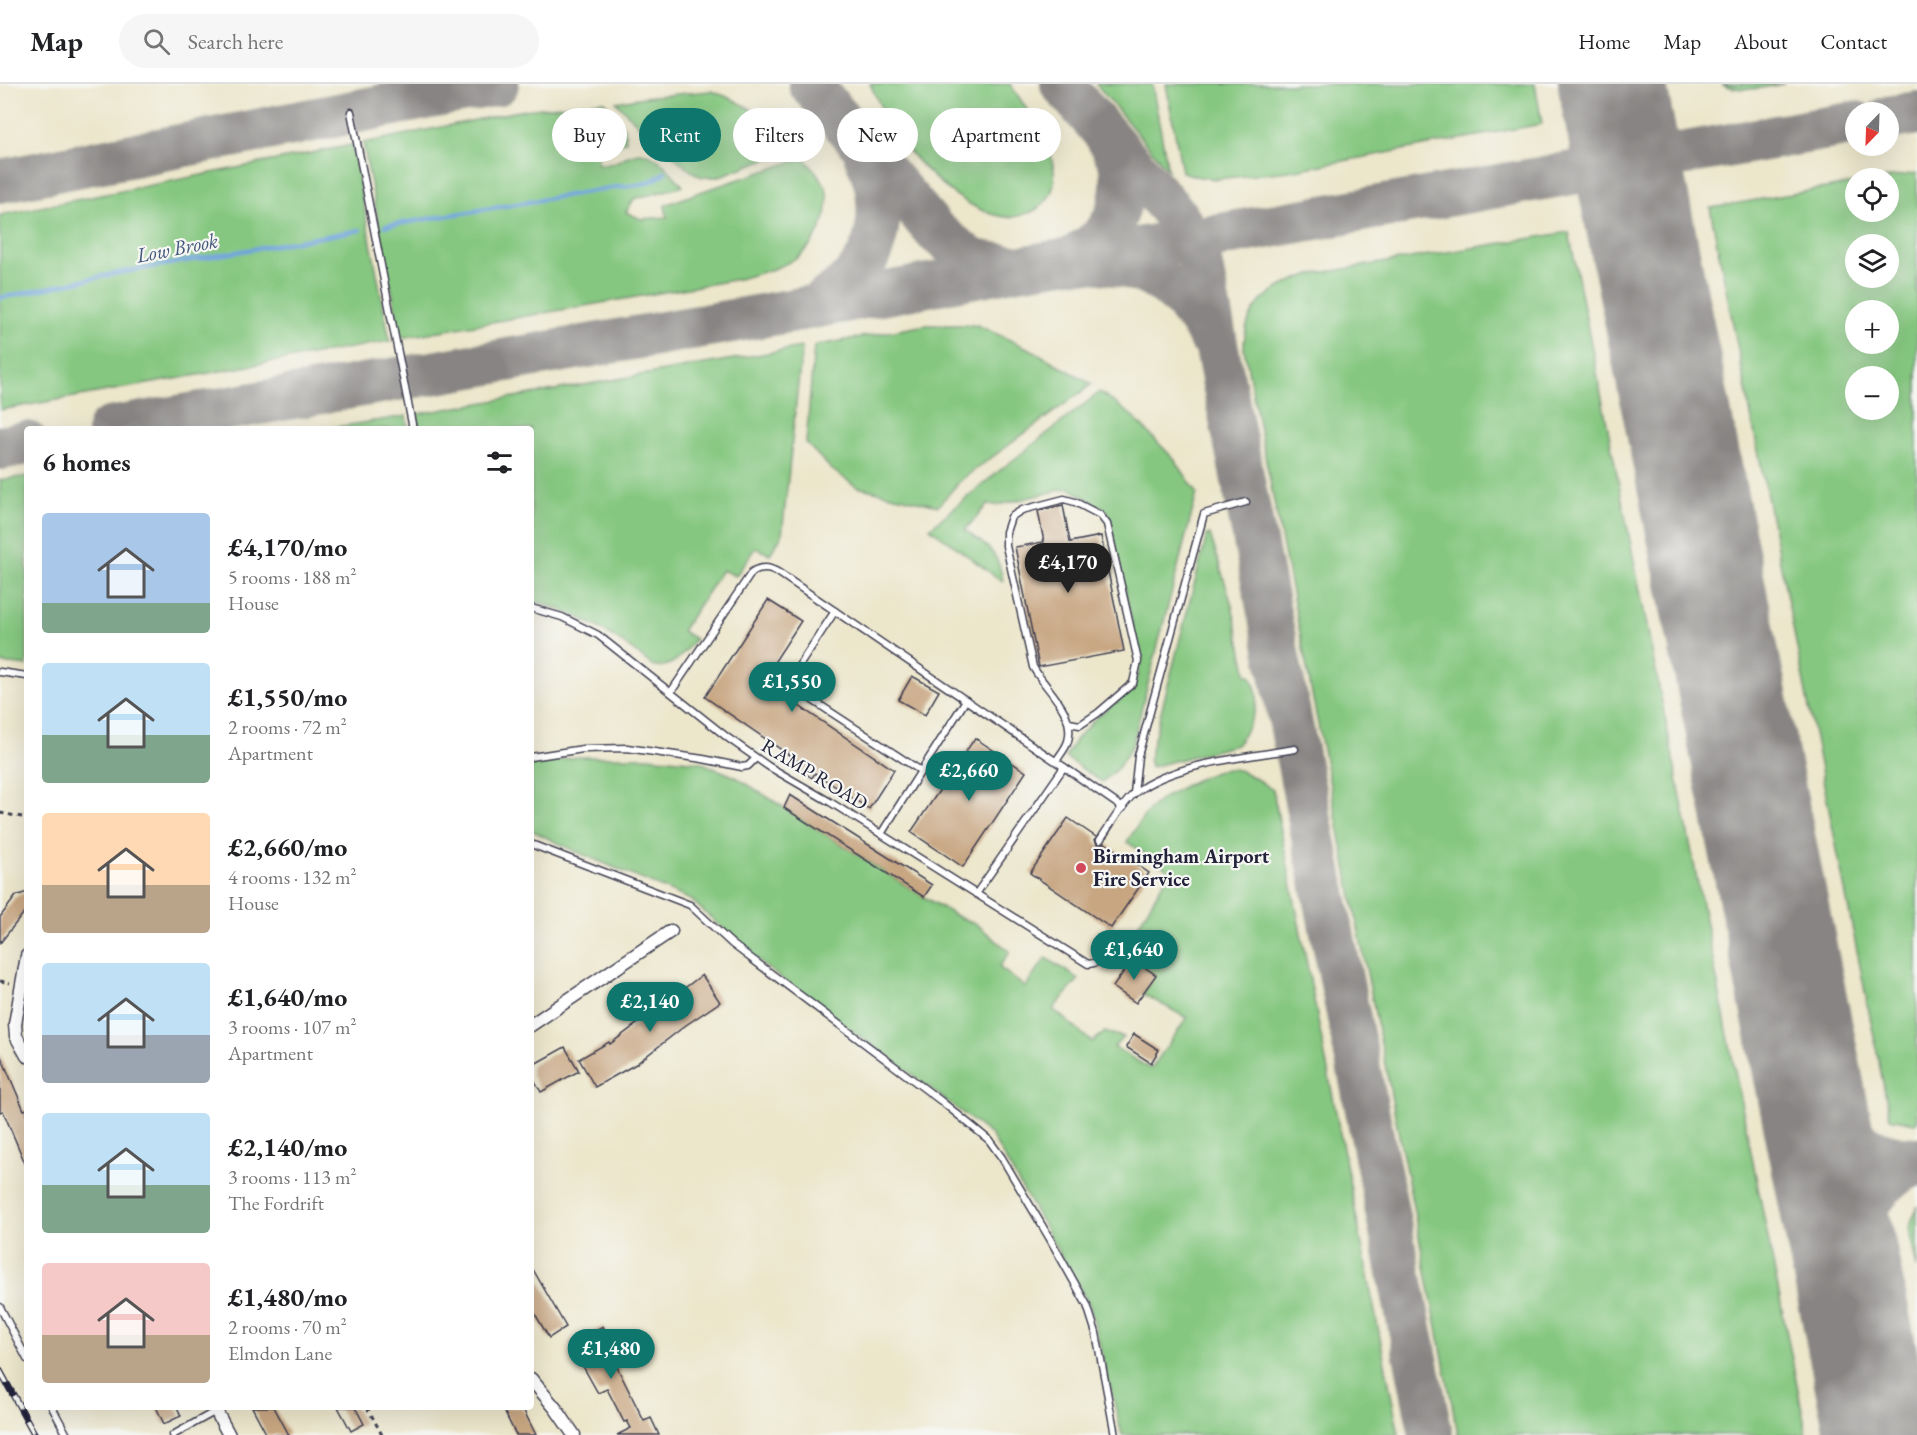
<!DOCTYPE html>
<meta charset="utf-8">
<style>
body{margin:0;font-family:"EB Garamond",serif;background:#f6f6f6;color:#202124;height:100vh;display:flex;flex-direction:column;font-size:22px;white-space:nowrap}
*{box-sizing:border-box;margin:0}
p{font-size:20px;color:#757577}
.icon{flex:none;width:33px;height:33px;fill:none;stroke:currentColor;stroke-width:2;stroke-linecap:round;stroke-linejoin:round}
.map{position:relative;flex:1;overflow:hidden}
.drawer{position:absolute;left:24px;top:342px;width:510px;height:984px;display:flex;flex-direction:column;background:#fff;border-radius:6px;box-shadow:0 6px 24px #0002}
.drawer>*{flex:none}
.top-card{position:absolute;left:552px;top:24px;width:570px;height:54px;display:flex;gap:12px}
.needle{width:39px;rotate:203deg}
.tools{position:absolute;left:1845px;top:18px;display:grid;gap:12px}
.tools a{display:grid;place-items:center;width:54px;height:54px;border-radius:50%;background:#fff;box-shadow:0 6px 24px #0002;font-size:30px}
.price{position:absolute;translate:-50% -51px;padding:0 14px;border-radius:21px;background:#0f766e;color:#fff;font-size:20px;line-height:39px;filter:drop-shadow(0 2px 3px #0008)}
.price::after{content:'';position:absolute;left:50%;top:36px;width:18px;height:14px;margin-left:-9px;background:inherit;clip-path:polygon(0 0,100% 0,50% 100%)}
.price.active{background:#222;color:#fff}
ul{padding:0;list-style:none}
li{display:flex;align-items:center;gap:18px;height:150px;padding:0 18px}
li span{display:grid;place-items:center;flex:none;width:168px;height:120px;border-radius:6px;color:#555}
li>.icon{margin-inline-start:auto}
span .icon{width:72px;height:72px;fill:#fffc;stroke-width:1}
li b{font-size:26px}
h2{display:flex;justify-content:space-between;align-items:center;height:72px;padding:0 18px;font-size:26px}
.pill{padding:0 21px;border-radius:27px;background:#fff;box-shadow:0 6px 24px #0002;font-size:21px;line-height:54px}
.pill.active{background:#0f766e;color:#fff}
header{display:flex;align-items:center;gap:36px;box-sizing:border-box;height:84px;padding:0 30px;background:#fff;border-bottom:2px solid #e0e0e0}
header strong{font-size:28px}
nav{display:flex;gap:33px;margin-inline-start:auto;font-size:21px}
.search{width:420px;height:54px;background:#f6f6f6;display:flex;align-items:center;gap:15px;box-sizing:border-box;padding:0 21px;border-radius:33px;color:#757577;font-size:22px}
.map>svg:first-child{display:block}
.green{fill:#85c780;stroke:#54745e;stroke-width:1.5;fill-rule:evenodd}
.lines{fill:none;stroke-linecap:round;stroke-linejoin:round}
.stream{stroke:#6ea3db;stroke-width:4.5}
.taxiway{stroke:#878483;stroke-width:44}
.runway{stroke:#878483;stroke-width:108}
.building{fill:#c8a682}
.lane-casing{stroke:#403f51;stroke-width:9}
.street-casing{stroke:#403f51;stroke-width:15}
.path{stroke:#403f51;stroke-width:3;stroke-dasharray:4.5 4.5;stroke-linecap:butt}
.lane{stroke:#fff;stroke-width:6}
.street{stroke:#fff;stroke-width:12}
.rail-casing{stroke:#22223b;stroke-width:7}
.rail{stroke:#f6f6f2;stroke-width:4.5;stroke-dasharray:14;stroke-linecap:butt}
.poi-dot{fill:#d1495b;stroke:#f6f6f2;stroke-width:2}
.labels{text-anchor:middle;stroke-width:4.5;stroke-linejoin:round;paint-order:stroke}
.street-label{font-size:20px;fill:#22223b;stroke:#f6f6f2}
.poi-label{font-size:20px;font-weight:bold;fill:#22223b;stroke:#f6f6f2;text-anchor:start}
.water-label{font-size:21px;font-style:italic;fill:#40567b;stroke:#f6f6f2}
</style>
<header>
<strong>Map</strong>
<div class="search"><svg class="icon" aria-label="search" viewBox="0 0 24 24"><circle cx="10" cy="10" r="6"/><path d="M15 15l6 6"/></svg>Search here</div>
<nav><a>Home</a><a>Map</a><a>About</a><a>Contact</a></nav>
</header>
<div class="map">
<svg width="1917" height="1351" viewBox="0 0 1917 1351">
<rect width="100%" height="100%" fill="#f6f6f2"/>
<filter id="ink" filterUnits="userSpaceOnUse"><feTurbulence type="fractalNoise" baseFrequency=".0167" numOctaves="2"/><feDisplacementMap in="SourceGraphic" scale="12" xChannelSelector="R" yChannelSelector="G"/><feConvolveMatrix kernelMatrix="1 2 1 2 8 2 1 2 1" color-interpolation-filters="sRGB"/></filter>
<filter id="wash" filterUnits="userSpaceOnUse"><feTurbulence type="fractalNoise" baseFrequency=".008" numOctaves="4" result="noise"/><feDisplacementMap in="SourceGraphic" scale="24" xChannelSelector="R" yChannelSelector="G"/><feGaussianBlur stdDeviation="1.35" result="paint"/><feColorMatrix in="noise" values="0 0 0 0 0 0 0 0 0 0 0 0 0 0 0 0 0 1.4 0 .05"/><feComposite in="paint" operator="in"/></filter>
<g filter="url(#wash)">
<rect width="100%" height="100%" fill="#ece6cb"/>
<g class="green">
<path d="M870,0H1010C1028,27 1075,89 1044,119C1037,125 1034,128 1025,130C1021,131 1016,133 1011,133C998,134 979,126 968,119C936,100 907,69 888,37C881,25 876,12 870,0Z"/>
<path d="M1096,0H1152L1168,86Z"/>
<path d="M1166,0H1535L1542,40L1290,87L1217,95L1199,93L1182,88Z"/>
<path d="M1721,0H1784C1763,4 1742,9 1721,0Z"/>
<path d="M711,7C748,19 769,35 793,65L717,93H702L691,87L646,49L616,18L644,13Z"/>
<path d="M604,17L625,45L626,57L609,64L598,65V80C620,81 616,75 634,70C655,64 671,89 683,102L634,115L626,128L641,135L667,133L665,121L703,107L804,74C811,83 823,93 826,104C833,128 816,161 796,174C780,185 758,189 739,195L401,254L363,59L524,26Z"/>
<path d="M352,61L390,257L0,326V131Z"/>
<path d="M1917,89V1038L1914,1039L1890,1034L1710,124L1855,99L1856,128H1888V94H1884ZM1856,160H1888V194H1856ZM1856,226H1888V260H1856ZM1856,292H1888V326H1856Z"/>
<path d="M1569,148L1807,1351H1458L1244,265C1244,220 1270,205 1308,191Z"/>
<path d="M926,241H977L1032,266L1092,300L961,396L938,422L857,403L831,385L806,359L814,262Z"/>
<path d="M802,263L782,451L770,470L755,464L736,492L722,486L682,547L695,555C683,570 674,584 654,583C615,550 580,530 531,516V345H420L417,330Z"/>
<path d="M1100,308L1130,330L1175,376L1197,409L1132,662L1118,684L1102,698L1065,673L1076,655L1097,633L1133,605L1138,592L1140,577L1108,427L1069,404L998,421H987L965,446C988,463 999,468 1003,498L930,444L994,391Z"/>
<path d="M406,332L408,345H324Z"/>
<path d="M27,392V582L0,579V396Z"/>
<path d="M1210,450L1232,521L1247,591H1251C1253,597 1256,604 1257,611C1258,626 1246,650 1236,661L1151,683L1149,674L1207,451Z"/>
<path d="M578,673H647L700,678L736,693L924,813L958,833L975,839L1010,868L999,883L1025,903L1046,874L1079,895L1053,925L1092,958L1105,948L1123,953L1114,963L1151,985L1187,934L1143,910L1155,891L1123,867L1170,787L1127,758C1135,746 1144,729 1155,720C1168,710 1216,683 1231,685C1246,686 1260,698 1273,706L1399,1351H1122L1090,1222L991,1051L918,995L763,881L691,816L570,765L531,746V680Z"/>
<path d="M1917,1122V1185L1909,1144Z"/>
</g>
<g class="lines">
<g class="stream">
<path d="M682,71L710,43L715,34"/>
<path d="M385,142L617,103C635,102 651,101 665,88"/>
<path d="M0,214L118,189L360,146"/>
</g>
<g class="taxiway">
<path d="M810,0L936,148L973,177L1014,183"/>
<path d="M1062,0L1174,129L1192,156L1200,178L1431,1351"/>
<path d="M1888,34L1917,29"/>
<path d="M1109,57C1113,64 1117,71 1120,78C1125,99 1121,125 1110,143C1101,158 1083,167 1070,176C1117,177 1161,185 1191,225C1198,233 1205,241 1209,252"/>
<path d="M1579,87C1619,94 1622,102 1639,137C1642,118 1644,97 1658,83C1663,77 1671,74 1678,70"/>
<path d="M1579,87C1605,71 1607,64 1619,37C1637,57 1651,64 1678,70"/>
<path d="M0,97L497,0"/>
<path d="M816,222C830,212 845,202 856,190C884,158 884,109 866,73"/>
<path d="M109,345L801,225L1019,184L1192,156L1856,39"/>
<path d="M0,364L27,359"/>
<path d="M1812,1009C1833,1046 1873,1076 1917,1075"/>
<path d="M1847,1185C1853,1143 1873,1095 1917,1080"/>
</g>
<path class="runway" d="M1612,0L1879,1351"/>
</g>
<g id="blocks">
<g class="building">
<path d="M1063,421L1070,458L1101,452L1124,567L1039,583L1015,463L1044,458L1038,427Z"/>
<path d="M768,516L801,537L762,597L894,686L869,725L815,689L812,694L796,683L799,678L705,613Z"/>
<path d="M912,592L939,607L925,631L898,616Z"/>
<path d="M975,654L1026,688L963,783L911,748Z"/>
<path d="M790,711L932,801L924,813L784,724Z"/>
<path d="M1068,734L1096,753L1095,756L1097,760L1100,761L1105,759L1149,789L1111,844L1030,789Z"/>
<path d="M27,808V825L0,859V833L16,812Z"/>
<path d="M1132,875L1156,891L1136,919L1113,903Z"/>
<path d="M702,891L720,918L686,941L636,980L595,1003L579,975L609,958L610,960Z"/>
<path d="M1134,950L1159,966L1151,979L1126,963Z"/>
<path d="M565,963L579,987L541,1008L531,990V982Z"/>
<path d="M0,970L24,1026L27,1025V1084L3,1027L0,1028Z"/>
<path d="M531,1182L566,1243L549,1254L531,1223Z"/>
<path d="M603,1242L614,1265L609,1267L644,1337L651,1334L659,1351H617L631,1344L627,1337L624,1338L607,1305L598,1309L570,1259Z"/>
<path d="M156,1323H177L181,1332L164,1340Z"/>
<path d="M252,1323H274L289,1351H267Z"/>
<path d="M338,1323H355L364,1340L351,1347Z"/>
<path d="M502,1323H522L536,1351H516Z"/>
</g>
</g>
</g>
<g filter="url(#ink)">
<use href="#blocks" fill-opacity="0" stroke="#403f51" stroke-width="1.5"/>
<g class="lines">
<g class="lane-casing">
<g id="lane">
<path d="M351,28L413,345"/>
<path d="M531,524L562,533L598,551L728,654L768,682L830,718L1088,880C1103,879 1107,871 1114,859"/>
<path d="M835,527L797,585C793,595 793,600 800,608L921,687"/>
<path d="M0,588L27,592"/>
<path d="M671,608L752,488C761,482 770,483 779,489L1064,683L976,810"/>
<path d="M531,673L583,665L627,664L703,675L742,683L748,682L756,674"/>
<path d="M1056,677C1060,671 1066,664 1068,657C1076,628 1045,605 1033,583L1006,462V448L1011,433L1022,426L1064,415L1075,418L1100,431L1107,440L1138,577L1133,599L1098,629L1080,641L1069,639"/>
<path d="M1064,683L1123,724"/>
<path d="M1134,709L1138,672L1204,430L1246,418"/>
<path d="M881,750L966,616"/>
<path d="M1100,756C1109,743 1124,717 1136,708C1174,679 1248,673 1295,665"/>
<path d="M531,760L690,821L732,860L941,1017L989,1056L1002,1074L1050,1155L1087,1221L1096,1249L1115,1351"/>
<path d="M0,1223L27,1275"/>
<path d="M52,1323L67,1351"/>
<path d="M173,1351L216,1327"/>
</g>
</g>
<g class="street-casing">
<g id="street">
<path d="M27,872L15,940L16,952L27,972"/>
<path d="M531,941L671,847"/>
<path d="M531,1295L556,1325L574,1351"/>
<path d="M214,1323L229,1351"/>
</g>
</g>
<g class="path">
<path d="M0,729L27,734"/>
<path d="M0,897L10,899"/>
<path d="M367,1323L382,1351"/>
</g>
<use href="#lane" class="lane"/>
<use href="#street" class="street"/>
<g class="rail-casing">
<path id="rail" d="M0,1287L35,1351"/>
</g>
<use href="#rail" class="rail"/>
</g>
</g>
<circle class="poi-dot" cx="1081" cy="784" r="6"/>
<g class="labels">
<g class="street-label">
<text transform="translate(815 690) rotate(31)" y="7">RAMP ROAD</text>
</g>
<g class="poi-label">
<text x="1093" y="779">Birmingham Airport<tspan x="1093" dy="23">Fire Service</tspan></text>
</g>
<g class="water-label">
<text transform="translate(177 164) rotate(-11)" y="7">Low Brook</text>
</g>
</g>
</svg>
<div class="tools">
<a><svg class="needle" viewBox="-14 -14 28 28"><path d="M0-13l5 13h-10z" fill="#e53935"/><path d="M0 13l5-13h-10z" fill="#757577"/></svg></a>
<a><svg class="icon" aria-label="locate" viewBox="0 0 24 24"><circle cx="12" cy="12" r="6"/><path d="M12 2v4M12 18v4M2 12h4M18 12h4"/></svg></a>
<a><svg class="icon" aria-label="layers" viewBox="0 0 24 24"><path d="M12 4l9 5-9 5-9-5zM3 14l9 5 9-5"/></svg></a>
<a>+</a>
<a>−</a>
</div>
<b class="price active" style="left:1068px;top:510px">£4,170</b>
<b class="price" style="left:792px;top:629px">£1,550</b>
<b class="price" style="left:969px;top:718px">£2,660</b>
<b class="price" style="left:1134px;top:897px">£1,640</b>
<b class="price" style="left:650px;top:949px">£2,140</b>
<b class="price" style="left:611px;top:1296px">£1,480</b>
<div class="top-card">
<a class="pill">Buy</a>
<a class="pill active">Rent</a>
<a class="pill">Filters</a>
<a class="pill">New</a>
<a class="pill">Apartment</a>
</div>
<section class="drawer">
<h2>6 homes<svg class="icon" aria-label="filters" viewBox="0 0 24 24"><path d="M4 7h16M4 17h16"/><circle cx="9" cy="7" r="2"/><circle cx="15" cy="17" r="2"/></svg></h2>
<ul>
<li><span style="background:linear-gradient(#a9c7e8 75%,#7fa58c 0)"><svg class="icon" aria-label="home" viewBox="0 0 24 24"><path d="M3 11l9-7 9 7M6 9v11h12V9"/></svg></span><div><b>£4,170/mo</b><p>5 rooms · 188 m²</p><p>House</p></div></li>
<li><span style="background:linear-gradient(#bfe0f5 60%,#7fa58c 0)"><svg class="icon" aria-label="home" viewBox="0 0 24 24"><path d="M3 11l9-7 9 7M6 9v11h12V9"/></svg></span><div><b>£1,550/mo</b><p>2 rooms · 72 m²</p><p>Apartment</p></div></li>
<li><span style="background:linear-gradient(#ffd9b3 60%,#b9a48a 0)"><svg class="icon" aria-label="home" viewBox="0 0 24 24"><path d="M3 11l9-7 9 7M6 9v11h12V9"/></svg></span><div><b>£2,660/mo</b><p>4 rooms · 132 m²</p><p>House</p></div></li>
<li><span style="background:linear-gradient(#bfe0f5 60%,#9aa5b1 0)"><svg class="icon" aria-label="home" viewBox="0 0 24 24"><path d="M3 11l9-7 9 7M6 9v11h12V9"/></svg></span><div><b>£1,640/mo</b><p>3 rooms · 107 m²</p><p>Apartment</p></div></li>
<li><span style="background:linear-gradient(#bfe0f5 60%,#7fa58c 0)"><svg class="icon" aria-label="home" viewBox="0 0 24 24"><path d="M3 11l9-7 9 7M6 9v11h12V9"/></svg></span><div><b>£2,140/mo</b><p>3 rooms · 113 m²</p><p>The Fordrift</p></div></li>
<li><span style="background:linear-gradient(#f6c9c9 60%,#b9a48a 0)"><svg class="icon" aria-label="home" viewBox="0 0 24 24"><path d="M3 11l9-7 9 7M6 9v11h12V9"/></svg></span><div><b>£1,480/mo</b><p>2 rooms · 70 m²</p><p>Elmdon Lane</p></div></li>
</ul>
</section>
</div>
